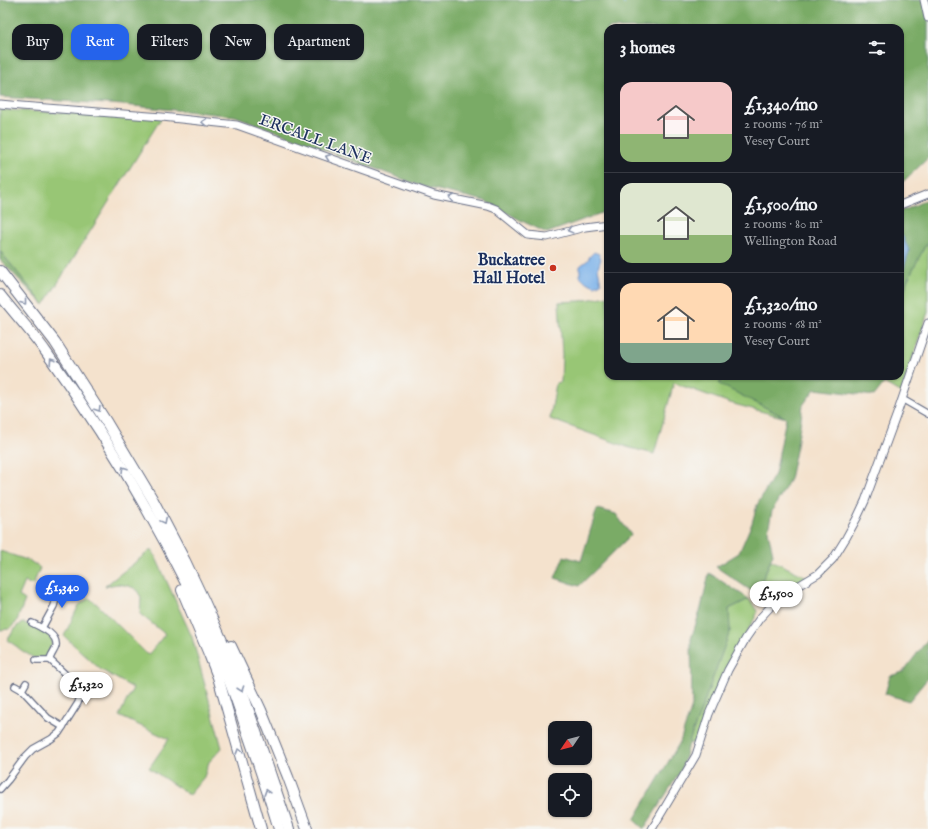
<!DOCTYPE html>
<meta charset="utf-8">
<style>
body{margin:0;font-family:"IM FELL English",serif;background:#242831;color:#f1f3f6;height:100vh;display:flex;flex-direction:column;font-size:15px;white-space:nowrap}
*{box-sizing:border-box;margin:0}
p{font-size:13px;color:#9ea1a6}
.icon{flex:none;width:22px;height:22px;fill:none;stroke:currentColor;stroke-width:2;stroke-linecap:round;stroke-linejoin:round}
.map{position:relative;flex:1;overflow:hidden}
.side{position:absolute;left:604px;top:24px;width:300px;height:356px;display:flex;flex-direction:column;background:#171b24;border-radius:12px;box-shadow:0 1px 3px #0004}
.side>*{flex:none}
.top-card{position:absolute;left:12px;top:24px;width:380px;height:36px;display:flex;gap:8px}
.needle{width:26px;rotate:235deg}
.tools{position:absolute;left:548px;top:721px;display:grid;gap:8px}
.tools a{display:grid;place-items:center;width:44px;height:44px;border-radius:8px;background:#171b24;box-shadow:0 1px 3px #0004;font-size:20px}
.price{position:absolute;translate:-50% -34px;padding:0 9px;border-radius:14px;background:#fff;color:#222;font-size:13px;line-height:26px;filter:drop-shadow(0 1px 2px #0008)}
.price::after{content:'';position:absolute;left:50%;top:24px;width:12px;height:9px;margin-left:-6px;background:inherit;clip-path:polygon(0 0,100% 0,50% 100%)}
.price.current{background:#2563eb;color:#fff}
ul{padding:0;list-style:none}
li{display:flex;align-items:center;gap:12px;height:100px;padding:0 16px}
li+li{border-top:1px solid #363941}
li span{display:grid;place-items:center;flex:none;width:112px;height:80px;border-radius:12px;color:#555}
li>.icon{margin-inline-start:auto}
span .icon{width:48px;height:48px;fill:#fffc;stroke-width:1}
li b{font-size:17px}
h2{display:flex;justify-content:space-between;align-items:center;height:48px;padding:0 16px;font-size:17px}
.chip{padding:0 14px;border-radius:12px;background:#171b24;box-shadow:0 1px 3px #0004;font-size:14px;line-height:36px}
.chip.current{background:#2563eb;color:#fff}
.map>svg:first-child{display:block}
.green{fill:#98c674;stroke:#5a7a69}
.forest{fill:#7aab66;stroke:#4a6d62}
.water{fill:#7ab1e9;stroke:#4a70a4}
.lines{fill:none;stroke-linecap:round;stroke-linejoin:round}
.stream{stroke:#7ab1e9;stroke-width:1.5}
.minor-casing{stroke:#676e85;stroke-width:8}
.tertiary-casing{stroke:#676e85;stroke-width:9}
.motorway-casing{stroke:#676e85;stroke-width:12}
.minor{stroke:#fff;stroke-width:5.5}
.tertiary{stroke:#fff;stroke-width:7}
.motorway{stroke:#fff;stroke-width:10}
.oneway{stroke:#8d97ae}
.poi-dot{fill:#c8321e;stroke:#f6f6f2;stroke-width:1.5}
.labels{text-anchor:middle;stroke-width:3;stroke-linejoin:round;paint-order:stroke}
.street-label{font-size:16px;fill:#1b2f5e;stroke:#f6f6f2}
.poi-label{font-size:16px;font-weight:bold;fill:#1b2f5e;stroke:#f6f6f2;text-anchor:end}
</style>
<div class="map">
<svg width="928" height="829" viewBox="0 0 928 829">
<rect width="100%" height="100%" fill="#f6f6f2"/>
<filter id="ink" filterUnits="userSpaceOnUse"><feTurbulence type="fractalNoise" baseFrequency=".025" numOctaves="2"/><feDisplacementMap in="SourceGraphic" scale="8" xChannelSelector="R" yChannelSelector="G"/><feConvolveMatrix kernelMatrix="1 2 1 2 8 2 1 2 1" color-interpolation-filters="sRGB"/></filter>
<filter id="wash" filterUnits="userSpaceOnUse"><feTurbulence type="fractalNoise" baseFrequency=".012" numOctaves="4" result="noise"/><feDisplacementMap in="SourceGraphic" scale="16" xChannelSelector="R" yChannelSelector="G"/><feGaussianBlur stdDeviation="0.9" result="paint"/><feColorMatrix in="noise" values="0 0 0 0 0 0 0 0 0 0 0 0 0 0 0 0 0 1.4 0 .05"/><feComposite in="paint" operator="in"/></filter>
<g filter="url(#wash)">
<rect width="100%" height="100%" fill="#f4e2cd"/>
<g class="green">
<path d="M0,110H4L162,117L44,305L0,251Z"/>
<path d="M928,244V312L901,393L884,383L891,376H900V309L907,281L925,246Z"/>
<path d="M608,296V376H723L720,384L786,418L730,403L674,383L654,454L627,447L550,419L556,383L561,382L562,355L559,302L580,301Z"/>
<path d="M152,549L192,637L222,748L209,762L204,777L189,795L149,768L169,739L119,716L133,688L100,669L64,636L79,605L89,598L98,605L148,655L165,634L140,614L141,597L136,589L129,586L118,584L105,586Z"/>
<path d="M0,551L30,561L40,568L33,585L25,582L19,596L25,600L16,623L9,629L0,630Z"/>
<path d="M771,560L807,577L790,586L768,603L753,592L763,578Z"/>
<path d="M749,599L757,611L756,616L722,676L695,743H690L689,742L699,716L730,631L729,609Z"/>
<path d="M23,623C31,624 52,633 52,642C52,647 49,653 46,657L34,658L21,650L16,646L7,640L17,626Z"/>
</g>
<g class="forest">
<path d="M0,0H928V158L906,179L900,184V28H608V214L604,212L547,233L524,222L485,201L421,186L235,116L123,105L0,97Z"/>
<path d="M928,199V244L925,246L907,281L900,309V280L909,251L902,235H900V211L907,209Z"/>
<path d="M0,251L44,305L0,260Z"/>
<path d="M723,376H876L879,378L881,376H891C884,382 880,389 874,396L815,389L803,405L797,446L790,479L772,511L768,531L773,554L763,578L753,592L716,567L739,553L752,523L757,505L775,474L786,418L719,384Z"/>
<path d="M597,509L616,514L631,535L579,586L555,578L564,556L581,561Z"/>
<path d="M709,573L749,599L729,609L730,631L699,716L689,741L690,743L687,748L682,769L644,829L634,820L680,742L692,706L691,639L701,608Z"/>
<path d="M928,639V678L909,701L885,694L890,676L903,672Z"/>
</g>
<g class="water">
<path d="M900,235H902L909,251L900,280Z"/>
<path d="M594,252L599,254L601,259L598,268L601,283L595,286L586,282L580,276V266L588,260L590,256Z"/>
</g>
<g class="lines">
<path class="stream" d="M624,4L625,0"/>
</g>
</g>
<g filter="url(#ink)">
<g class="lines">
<g class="minor-casing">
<g id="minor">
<path d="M902,399L928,414"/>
<path d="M50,590L57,595"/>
<path d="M42,628L54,606L57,595L61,589"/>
<path d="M36,660H50"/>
<path d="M15,686L22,690L48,718L63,727"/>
<path d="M22,690L26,683"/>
<path d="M0,789L8,780L25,757L33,749L51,739L59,733L78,703L80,696V690L78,686L50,660C50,655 55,651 56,646C58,634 40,627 32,623"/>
</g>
</g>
<g class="tertiary-casing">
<g id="tertiary">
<path d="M924,0L928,18"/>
<path d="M0,104L21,106L162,117L237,125L434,195L488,206L496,209L528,235L547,237L585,227L608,224"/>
<path d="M900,205L928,194"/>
<path d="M652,829L696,755L709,714L728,670L746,638L760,618L775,602L786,593L818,574L833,559L846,538L857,518L865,501L898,411L928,323"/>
</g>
</g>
<g class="motorway-casing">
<g id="motorway">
<path d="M0,271L55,342L107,423L153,500L185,561L204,601L228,654L238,679L289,829"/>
<path d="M0,295C15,314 32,332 46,352C117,451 179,557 225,670C233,690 240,710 247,731C258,763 269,796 279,829"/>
<path d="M182,590L209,654L218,677L261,829"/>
<path d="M231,646L261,710L288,777L307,829"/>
</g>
</g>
<use href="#minor" class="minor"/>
<use href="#tertiary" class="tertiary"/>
<use href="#motorway" class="motorway"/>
</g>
<defs><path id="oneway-chevron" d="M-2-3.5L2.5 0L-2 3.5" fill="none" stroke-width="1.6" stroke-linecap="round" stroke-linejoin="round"/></defs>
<g class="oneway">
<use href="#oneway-chevron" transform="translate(204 122) rotate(-174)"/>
<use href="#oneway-chevron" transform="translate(328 157) rotate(-160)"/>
<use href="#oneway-chevron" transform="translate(451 198) rotate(-169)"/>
<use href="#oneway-chevron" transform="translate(570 230) rotate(165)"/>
<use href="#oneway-chevron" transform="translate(24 302) rotate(52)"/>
<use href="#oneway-chevron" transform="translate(52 361) rotate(-124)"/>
<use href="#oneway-chevron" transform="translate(98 409) rotate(58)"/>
<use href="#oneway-chevron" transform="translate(124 469) rotate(-122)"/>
<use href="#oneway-chevron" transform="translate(164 521) rotate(62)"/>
<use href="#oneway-chevron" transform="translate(241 689) rotate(71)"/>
<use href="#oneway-chevron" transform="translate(239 751) rotate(-106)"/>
<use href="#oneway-chevron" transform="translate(267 792) rotate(-108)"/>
</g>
</g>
<circle class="poi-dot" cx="553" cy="268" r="4"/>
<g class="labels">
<g class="street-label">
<text transform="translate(316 138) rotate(20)" y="6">ERCALL LANE</text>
</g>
<g class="poi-label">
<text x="545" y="265">Buckatree<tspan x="545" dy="18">Hall Hotel</tspan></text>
</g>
</g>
</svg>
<div class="tools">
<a><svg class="needle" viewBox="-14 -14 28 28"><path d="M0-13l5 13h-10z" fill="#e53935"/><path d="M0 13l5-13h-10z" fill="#9ea1a6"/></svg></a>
<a><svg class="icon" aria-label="locate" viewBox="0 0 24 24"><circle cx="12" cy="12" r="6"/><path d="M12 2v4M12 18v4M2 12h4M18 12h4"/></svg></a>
</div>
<b class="price current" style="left:62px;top:609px">£1,340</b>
<b class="price" style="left:776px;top:615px">£1,500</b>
<b class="price" style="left:86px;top:706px">£1,320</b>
<div class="top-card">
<a class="chip">Buy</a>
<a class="chip current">Rent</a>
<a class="chip">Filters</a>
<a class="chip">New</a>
<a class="chip">Apartment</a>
</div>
<section class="side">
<h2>3 homes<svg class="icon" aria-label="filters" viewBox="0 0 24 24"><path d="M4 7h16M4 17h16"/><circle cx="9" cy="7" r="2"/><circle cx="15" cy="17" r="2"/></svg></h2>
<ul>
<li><span style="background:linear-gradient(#f6c9c9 65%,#8fb573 0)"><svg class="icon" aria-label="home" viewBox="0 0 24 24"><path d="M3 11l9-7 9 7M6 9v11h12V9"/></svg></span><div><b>£1,340/mo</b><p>2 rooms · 76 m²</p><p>Vesey Court</p></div></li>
<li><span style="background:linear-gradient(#dfe7d0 65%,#8fb573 0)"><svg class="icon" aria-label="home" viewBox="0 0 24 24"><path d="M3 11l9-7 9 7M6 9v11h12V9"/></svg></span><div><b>£1,500/mo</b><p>2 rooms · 80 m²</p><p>Wellington Road</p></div></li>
<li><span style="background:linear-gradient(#ffd9b3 75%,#7fa58c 0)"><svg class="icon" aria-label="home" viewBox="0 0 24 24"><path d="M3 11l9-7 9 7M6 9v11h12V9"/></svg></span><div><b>£1,320/mo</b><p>2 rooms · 68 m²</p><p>Vesey Court</p></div></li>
</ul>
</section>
</div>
